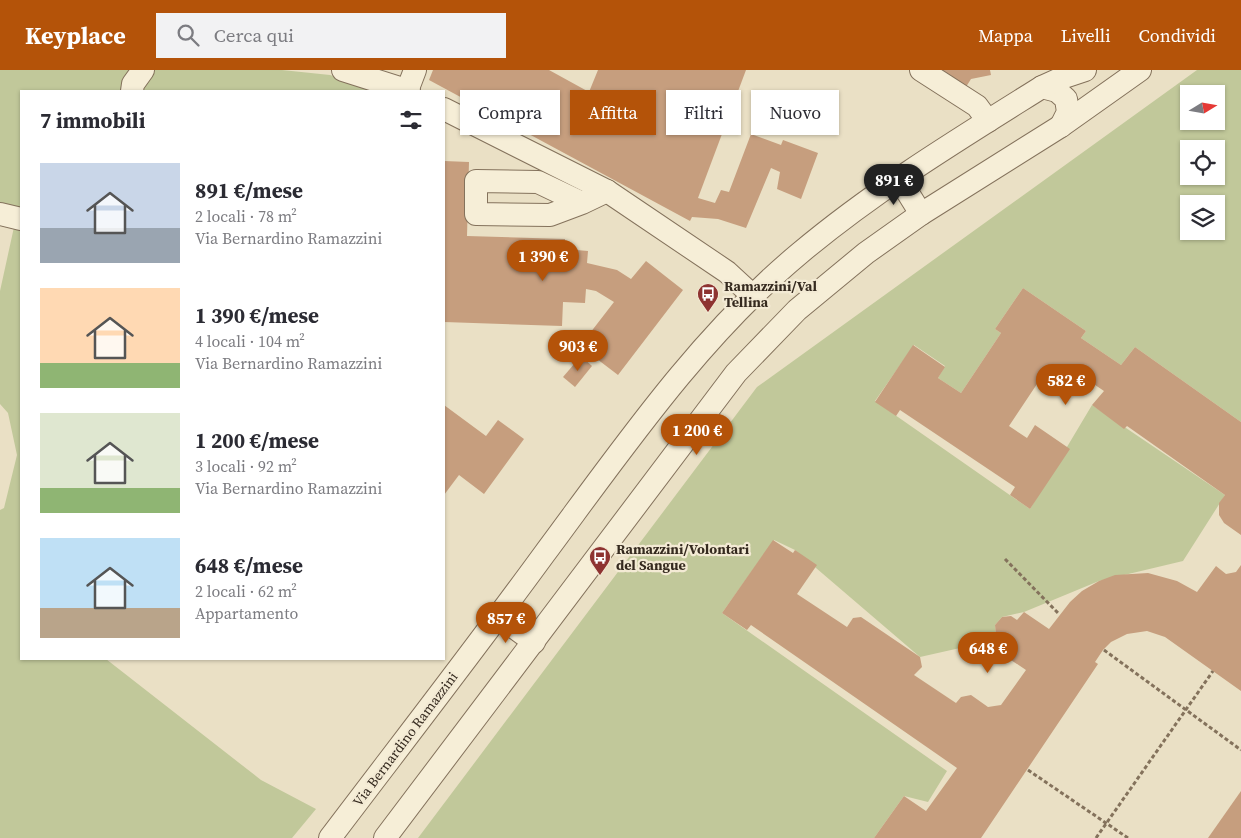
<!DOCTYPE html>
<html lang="it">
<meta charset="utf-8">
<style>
body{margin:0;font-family:"Source Serif 4",serif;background:#f2f2f3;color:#2b2b33;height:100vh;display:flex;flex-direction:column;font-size:19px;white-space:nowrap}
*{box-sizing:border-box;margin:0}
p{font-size:16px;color:#7c7c81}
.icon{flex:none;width:28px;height:28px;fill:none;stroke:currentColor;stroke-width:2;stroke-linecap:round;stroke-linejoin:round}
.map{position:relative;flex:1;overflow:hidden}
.details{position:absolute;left:20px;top:20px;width:425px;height:570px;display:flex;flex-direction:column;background:#fff;border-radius:0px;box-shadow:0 1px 4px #0004}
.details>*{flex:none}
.banner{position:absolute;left:460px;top:20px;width:475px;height:45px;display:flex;gap:10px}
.needle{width:32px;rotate:79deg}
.fabs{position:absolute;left:1180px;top:15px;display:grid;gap:10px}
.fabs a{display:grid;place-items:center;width:45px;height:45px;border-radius:0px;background:#fff;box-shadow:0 1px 4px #0004;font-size:25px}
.price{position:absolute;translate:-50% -42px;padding:0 11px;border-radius:18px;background:#b45309;color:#fff;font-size:16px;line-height:32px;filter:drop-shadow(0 1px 2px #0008)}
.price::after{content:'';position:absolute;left:50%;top:30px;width:15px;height:11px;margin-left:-8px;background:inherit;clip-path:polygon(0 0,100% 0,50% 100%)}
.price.on{background:#222;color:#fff}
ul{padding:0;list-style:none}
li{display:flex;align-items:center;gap:15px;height:125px;padding:0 20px}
li span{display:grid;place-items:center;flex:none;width:140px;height:100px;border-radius:0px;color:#555}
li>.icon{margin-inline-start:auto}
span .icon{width:60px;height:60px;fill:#fffc;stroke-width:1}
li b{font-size:21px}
h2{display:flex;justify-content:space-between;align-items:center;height:60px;padding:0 20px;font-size:21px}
.chip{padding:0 18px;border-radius:0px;background:#fff;box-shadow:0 1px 4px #0004;font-size:18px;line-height:45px}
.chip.on{background:#b45309;color:#fff}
header{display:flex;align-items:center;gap:30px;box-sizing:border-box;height:70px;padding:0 25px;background:#b45309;color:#fff}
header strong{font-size:24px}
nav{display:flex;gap:28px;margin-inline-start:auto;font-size:18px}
.search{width:350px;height:45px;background:#f2f2f3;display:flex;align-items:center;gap:12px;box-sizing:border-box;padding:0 18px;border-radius:0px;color:#7c7c81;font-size:19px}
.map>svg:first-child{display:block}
.green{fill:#c1c89a;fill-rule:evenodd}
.building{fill:#c69e7e}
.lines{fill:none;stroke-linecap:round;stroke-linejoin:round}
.minor-casing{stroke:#84725c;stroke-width:24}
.path{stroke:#84725c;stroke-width:3;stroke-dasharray:4 2.5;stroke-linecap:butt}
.minor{stroke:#f6eed7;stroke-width:22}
.labels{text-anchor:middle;stroke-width:4.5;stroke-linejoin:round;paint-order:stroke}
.poi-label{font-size:14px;font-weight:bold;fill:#352a1f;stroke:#f3ead4;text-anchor:start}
.street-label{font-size:14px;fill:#352a1f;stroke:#f3ead4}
</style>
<header>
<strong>Keyplace</strong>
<div class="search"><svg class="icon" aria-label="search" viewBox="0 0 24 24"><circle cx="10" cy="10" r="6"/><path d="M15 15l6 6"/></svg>Cerca qui</div>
<nav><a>Mappa</a><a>Livelli</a><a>Condividi</a></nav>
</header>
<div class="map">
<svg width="1241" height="768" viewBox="0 0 1241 768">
<rect width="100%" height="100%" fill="#eae0c5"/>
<g class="green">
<path d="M0,0H132L122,21H21V139L0,134Z"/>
<path d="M154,0H282L330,5L382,21H141Z"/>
<path d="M1197,0H1241V352L1135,277L1121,295L1081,268L1086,261L1023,218L995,259L1001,263L961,323L938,308L945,296L914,275L875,331L1030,439L1092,335L1225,425L1183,491L1099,511L1024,542L1002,547L995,555L996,566L991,571L920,587L795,480L774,470L722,543L947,701L928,732L904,726L874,768H418L757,317ZM1189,24H1216V51H1189ZM1189,79H1216V106H1189ZM1189,134H1216V161H1189Z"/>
<path d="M16,148L21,149V589H106L261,710L316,739L292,768H0V440L4,438L17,385L8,343L0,334V221Z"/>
</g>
<g class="building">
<path d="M433,0H549L589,22L598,0H746L698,128L715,133L721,120L729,122L751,64L781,75L783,70L818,83L801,129L777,119L780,102L771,98L746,158L718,149L692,147L690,151L429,10Z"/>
<path d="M932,0H990L991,5L971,9L964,20Z"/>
<path d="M444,91L469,92L467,166L565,169V179L588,181L587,193L617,200L631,209L646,191L683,220L618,305L580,276L614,232L596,221L586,219L585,233L563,232L562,256L444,252Z"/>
<path d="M1023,218L1086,261L1081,268L1121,295L1135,277L1241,352V465L1224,453L1219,445V433L1225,425L1127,356L1124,359L1092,335L1104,321L1064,294L1058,303L1049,296L1009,356L1027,368L1035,355L1070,379L1030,439L1010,425L1015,417L900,340L896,346L875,332L913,275L945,297L938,308L961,323L1001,263L995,259Z"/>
<path d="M581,286L592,296L575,317L563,307Z"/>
<path d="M444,335L486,366L498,350L524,369L484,424L459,405L444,425Z"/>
<path d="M773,470L793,483L795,480L817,495L797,524L847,557L853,548L861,547L920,587L922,597L914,605L956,633L961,627L971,625L988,637L1001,635L1026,600L996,580L1003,571L996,566L995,555L1002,547L1011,546L1017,550L1024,542L1049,559L1070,532L1082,521L1099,511L1115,505L1148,503L1177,511L1197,522L1216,496L1226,504L1236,502L1241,495V621L1165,567L1147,561L1127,564L1111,572L1103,580L1095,592L1098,594L981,768H874L904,726L926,741L957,698L751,555L747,560L722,543Z"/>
<path d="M1241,721V768H1208Z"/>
</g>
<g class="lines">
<g class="minor-casing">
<g id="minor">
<path d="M343,0L409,21"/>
<path d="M921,0L977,36L988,51"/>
<path d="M1042,17L1057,21L1066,29L1068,42L1061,56"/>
<path d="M132,21L133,14L143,0"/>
<path d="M407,21L415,0"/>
<path d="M444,39L607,121L727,202L753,226"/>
<path d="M898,107L921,144"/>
<path d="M582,133L550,145L476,144V111L538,112L582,133L607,121"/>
<path d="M0,144L21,149"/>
<path d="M499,546L534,572"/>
<path d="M330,768C402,673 475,579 545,483C623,378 699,267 800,183C875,120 959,69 1042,17L1064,7L1085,0"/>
<path d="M385,768L736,303L797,240L866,183L921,144L1061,56L1140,0"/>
</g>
</g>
<g class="path">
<path d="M1005,489L1059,544"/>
<path d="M1104,580L1241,680"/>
<path d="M1028,700L1128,768"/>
<path d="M1096,768L1213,601"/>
</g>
<use href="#minor" class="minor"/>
</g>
<defs>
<g id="bus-pin" transform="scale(1.125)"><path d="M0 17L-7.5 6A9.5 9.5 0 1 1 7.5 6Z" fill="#8e3331" stroke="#f3ead4"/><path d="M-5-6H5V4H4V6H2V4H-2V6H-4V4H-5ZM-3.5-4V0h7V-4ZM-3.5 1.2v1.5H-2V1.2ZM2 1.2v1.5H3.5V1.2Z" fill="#fff"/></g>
</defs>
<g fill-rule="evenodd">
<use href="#bus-pin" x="708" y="224"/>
<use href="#bus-pin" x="600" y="487"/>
</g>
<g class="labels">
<g class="poi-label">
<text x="724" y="221">Ramazzini/Val<tspan x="724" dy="16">Tellina</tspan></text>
<text x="616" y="484">Ramazzini/Volontari<tspan x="616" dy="16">del Sangue</tspan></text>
</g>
<g class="street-label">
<text transform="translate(405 669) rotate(-53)" y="5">Via Bernardino Ramazzini</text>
</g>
</g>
</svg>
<div class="fabs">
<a><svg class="needle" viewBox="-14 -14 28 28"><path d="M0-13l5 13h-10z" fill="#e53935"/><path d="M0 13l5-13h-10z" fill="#7c7c81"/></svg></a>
<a><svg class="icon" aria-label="locate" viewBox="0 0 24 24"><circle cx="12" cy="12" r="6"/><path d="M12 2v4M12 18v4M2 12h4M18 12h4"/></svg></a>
<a><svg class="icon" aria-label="layers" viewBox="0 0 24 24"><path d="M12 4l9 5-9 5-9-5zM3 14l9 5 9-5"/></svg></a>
</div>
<b class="price on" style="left:894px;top:136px">891 €</b>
<b class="price" style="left:543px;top:212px">1 390 €</b>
<b class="price" style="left:578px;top:302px">903 €</b>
<b class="price" style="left:1066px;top:336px">582 €</b>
<b class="price" style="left:697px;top:386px">1 200 €</b>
<b class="price" style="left:506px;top:574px">857 €</b>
<b class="price" style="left:988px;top:604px">648 €</b>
<div class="banner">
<a class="chip">Compra</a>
<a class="chip on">Affitta</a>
<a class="chip">Filtri</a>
<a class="chip">Nuovo</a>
</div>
<section class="details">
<h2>7 immobili<svg class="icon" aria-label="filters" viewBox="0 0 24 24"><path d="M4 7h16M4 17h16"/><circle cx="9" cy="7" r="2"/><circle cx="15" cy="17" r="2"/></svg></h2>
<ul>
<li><span style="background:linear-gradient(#c9d6e8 65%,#9aa5b1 0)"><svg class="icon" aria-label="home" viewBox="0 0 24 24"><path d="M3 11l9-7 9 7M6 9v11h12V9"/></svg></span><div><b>891 €/mese</b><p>2 locali · 78 m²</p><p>Via Bernardino Ramazzini</p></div></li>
<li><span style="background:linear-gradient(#ffd9b3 75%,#8fb573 0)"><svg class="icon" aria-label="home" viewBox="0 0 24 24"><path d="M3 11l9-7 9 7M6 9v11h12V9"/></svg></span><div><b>1 390 €/mese</b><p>4 locali · 104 m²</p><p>Via Bernardino Ramazzini</p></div></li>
<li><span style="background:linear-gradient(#dfe7d0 75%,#8fb573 0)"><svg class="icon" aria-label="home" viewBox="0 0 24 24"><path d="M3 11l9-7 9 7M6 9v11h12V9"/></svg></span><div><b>1 200 €/mese</b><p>3 locali · 92 m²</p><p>Via Bernardino Ramazzini</p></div></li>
<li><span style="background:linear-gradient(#bfe0f5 70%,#b9a48a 0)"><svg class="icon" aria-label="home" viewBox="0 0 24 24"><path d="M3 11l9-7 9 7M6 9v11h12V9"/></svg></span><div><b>648 €/mese</b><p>2 locali · 62 m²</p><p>Appartamento</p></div></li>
</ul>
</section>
</div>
